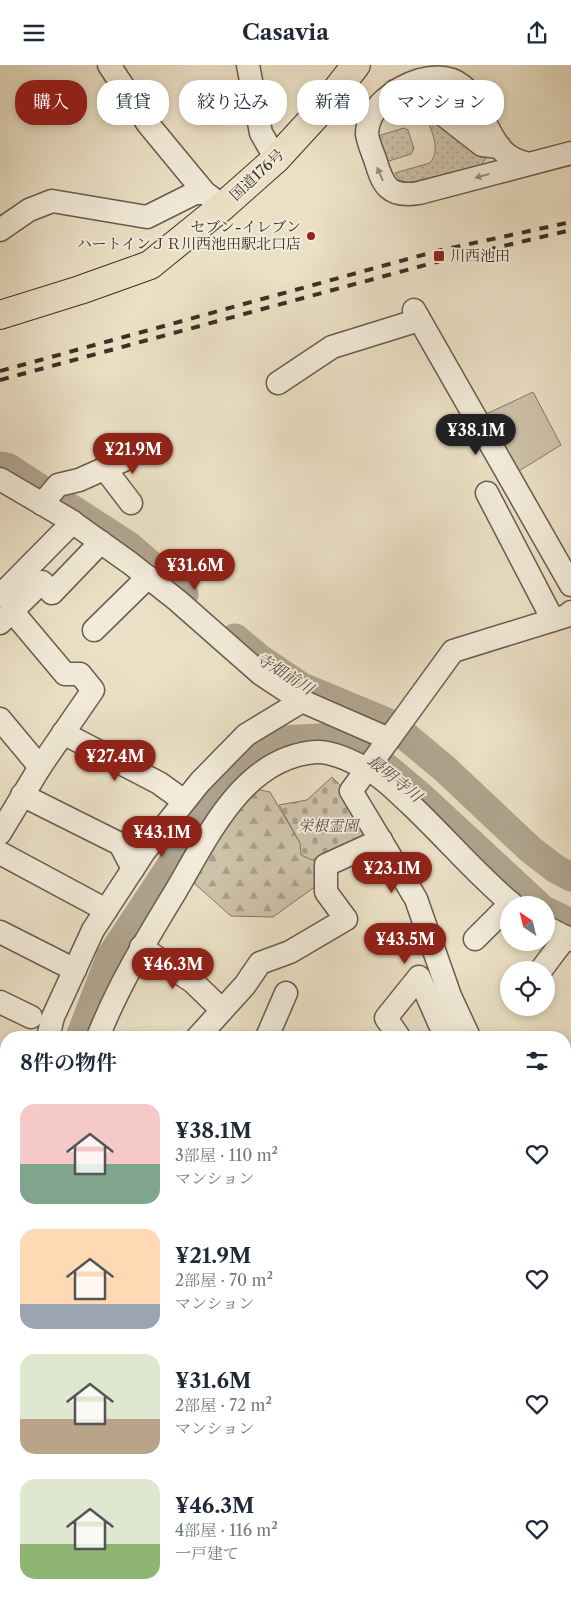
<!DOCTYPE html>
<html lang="ja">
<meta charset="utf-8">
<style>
body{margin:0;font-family:"Libre Caslon Text","Noto Serif JP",serif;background:#f2f2f3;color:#1f2937;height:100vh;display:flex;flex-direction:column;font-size:19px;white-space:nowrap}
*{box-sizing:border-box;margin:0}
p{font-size:16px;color:#747a83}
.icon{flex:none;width:28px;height:28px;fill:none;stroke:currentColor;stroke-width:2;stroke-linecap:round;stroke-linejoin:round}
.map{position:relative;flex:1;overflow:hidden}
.sheet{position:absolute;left:0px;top:966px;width:571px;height:571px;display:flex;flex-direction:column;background:#fff;border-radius:20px 20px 0 0;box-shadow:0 2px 8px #0003}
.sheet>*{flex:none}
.top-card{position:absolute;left:15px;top:15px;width:541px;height:45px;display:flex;gap:10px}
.needle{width:32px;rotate:325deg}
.controls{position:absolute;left:500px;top:831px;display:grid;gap:10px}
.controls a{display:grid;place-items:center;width:55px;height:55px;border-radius:50%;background:#fff;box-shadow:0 2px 8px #0003;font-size:25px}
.price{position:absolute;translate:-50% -42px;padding:0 11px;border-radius:18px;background:#8f2418;color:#fff;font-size:16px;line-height:32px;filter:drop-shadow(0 1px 2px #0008)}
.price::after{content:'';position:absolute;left:50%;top:30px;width:15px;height:11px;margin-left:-8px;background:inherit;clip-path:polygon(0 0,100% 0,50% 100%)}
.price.active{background:#222;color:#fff}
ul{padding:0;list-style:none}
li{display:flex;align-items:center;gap:15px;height:125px;padding:0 20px}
li span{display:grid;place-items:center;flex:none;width:140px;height:100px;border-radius:15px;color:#555}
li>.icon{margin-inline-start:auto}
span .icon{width:60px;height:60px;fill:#fffc;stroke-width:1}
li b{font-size:21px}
h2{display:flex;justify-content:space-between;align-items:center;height:60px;padding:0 20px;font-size:21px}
.pill{padding:0 18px;border-radius:20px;background:#fff;box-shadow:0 2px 8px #0003;font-size:18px;line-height:45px}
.pill.active{background:#8f2418;color:#fff}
header{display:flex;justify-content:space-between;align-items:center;height:65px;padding:0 20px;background:#fff;font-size:22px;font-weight:800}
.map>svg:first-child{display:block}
.forest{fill:url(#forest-firs);stroke:#867868}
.cemetery{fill:url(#cemetery-stones);stroke:#867868}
.park{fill:#cec2aa;stroke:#867868}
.garden{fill:url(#garden-dots);stroke:#867868}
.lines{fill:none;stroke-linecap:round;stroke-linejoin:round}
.river{stroke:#b0a48f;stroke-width:29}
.minor-casing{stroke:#695b4e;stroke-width:25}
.highway-casing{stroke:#3e2f27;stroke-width:30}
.minor{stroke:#f2ebd9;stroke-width:22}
.highway{stroke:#ebe0c5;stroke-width:28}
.rail{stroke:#3e2f27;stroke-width:4;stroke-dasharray:9 9;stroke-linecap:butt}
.oneway{fill:#988d80}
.poi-dot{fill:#8f2418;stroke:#f2ebd9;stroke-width:2}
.labels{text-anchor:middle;stroke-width:4;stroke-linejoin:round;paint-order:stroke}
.street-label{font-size:15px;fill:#3e2f27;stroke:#f2ebd9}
.poi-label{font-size:15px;fill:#3e2f27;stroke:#f2ebd9;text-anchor:end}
.park-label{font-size:15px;font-style:italic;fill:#5b4c41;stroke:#f2ebd9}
.water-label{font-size:16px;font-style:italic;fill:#5a4c41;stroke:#f2ebd9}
</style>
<header><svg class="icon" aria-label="menu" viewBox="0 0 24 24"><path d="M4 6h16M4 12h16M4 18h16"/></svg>Casavia<svg class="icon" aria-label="share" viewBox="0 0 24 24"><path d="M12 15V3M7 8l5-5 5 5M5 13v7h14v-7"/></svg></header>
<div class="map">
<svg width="571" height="1537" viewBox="0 0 571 1537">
<defs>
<pattern id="forest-firs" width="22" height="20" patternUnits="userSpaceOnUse" patternTransform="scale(1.25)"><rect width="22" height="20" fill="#cec2aa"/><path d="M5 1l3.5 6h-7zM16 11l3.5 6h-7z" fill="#a99e8a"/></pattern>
<pattern id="cemetery-stones" width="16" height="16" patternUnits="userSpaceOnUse" patternTransform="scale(1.25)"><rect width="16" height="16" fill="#cec2aa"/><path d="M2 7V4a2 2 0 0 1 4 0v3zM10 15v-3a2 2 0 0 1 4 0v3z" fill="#a99e8a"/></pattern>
<pattern id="garden-dots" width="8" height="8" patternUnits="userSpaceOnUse" patternTransform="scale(1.25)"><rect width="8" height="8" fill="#cec2aa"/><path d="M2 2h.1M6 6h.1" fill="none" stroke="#a99e8a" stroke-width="1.8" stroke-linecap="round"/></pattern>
</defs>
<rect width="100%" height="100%" fill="#ebe0c5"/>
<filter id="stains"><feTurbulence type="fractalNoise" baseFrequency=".004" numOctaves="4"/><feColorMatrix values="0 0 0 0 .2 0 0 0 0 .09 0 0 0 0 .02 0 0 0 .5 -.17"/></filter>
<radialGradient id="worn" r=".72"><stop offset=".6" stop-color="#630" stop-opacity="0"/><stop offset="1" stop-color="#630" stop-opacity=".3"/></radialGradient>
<g class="forest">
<path d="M255,724L270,727L300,778L323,800V816L273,852L231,851L195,819V806Z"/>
<path d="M571,1176V1247L569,1245L565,1248V1180Z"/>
<path d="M565,1343L571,1347V1517L565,1519Z"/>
</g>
<path class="cemetery" d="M332,712L346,726L375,773L323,800L301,790L300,778L279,740L307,735Z"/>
<path class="park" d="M533,327L561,380L514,409L482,351Z"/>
<g class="garden">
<path d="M431,50L487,92L481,100L408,118L400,115L395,108L430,98C441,85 432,66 426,53Z"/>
<path d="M404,63L408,65L414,84L411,89L389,96L384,93L378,74L381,70Z"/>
</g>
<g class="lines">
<g class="river">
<path d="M0,401L7,402L129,481L184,529"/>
<path d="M235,573L259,593L302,622L391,659L445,704L531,785L556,804L571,812"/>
<path d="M546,846L571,858"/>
<path d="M80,972L111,891L207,746L239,703L283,675L336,672L381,698L418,729L538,840"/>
<path d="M0,1225L6,1210"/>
</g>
<g class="minor-casing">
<g id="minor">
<path d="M109,0L148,59L205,128L212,133"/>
<path d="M248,0L261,68L276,94"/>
<path d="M395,26L414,27L482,80L500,82"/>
<path d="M529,99C520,97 509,93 502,85C475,55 478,0 420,15C397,22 367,42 367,69C368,77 372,86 375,94C383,121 389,133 419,128L571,88"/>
<path d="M0,165L29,145L52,136L147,152L195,128H205"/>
<path d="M414,245L571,520"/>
<path d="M278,318L332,282L419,255"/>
<path d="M105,404L131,438"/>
<path d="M0,414L68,454L130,498L178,536L261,609L302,636L389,674L453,586L566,551L571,547"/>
<path d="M487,428L553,555"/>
<path d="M42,439L58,420L79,415L124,395"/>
<path d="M0,531L73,457"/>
<path d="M0,558L42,517L52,528L101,477"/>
<path d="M94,565L148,512"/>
<path d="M0,654L40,702"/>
<path d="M63,668L159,718L184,736"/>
<path d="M389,674L351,726L416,834L450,931L469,972"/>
<path d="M22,730L120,779L133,804"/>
<path d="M0,768L40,702L93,625L80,609H65L12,546"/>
<path d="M0,788L106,845"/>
<path d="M546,862L571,875"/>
<path d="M0,867L75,905"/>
<path d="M475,874L511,838"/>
<path d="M141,882L193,917L222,945"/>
<path d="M541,905L566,872"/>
<path d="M0,937L31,952"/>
<path d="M48,972L53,952L93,865L144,787L200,717L246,670L302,636"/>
<path d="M98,972C118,921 146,875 174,829C207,774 242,692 316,687C333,686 355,698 369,705C384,713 398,728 410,739C445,772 476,809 513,840"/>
<path d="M198,972L245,920L260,898L290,887L346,854L326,827V800L381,775"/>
<path d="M267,972L286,928"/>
<path d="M399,972L386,953L419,912L444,969"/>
<path d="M565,1112L571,1119"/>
<path d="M0,1148L6,1126"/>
<path d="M0,1293L6,1283"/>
<path d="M0,1317L6,1321"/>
<path d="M0,1485L6,1508"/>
<path d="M178,1531L183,1537"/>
<path d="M359,1531L361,1537"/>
<path d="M2,1537L9,1531"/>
<path d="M301,1537L310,1531"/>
</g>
</g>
<g class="highway-casing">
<path id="highway" d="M0,250L80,225L150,200L223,141L276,94L321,45L356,0"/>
</g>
<use href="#minor" class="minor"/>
<use href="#highway" class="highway"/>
<g class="rail">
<path d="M0,306L437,186L571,157"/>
<path d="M0,315L440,196L571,165"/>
</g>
</g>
<defs><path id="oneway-solid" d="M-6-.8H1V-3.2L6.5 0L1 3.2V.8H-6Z" transform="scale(1.25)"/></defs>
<g class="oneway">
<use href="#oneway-solid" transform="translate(380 109) rotate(-113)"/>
<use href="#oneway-solid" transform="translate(482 111) rotate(165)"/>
</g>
<g class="poi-dot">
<circle cx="311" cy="171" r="5"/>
<rect x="433" y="185" width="12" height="12" rx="2.5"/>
</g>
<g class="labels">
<g class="street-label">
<text transform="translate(257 110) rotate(-43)" y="5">国道176号</text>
</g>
<g class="poi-label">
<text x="301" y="167">セブン-イレブン<tspan x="301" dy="17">ハートインＪＲ川西池田駅北口店</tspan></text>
<text x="450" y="196" text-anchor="start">川西池田</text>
</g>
<g class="park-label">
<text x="328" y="766">栄根霊園</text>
</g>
<g class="water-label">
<text transform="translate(285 608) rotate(32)" y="6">寺畑前川</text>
<text transform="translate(395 713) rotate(39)" y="6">最明寺川</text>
</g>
</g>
<rect width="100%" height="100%" filter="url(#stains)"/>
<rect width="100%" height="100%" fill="url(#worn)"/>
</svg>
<div class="controls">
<a><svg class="needle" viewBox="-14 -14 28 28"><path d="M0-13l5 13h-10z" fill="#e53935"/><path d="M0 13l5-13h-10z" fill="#747a83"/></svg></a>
<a><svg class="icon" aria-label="locate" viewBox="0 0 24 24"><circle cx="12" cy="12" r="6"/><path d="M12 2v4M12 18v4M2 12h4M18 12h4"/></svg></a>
</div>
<b class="price active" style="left:476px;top:391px">¥38.1M</b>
<b class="price" style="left:133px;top:410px">¥21.9M</b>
<b class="price" style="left:195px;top:526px">¥31.6M</b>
<b class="price" style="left:115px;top:717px">¥27.4M</b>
<b class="price" style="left:162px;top:793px">¥43.1M</b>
<b class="price" style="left:392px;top:829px">¥23.1M</b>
<b class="price" style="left:405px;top:900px">¥43.5M</b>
<b class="price" style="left:173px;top:925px">¥46.3M</b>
<div class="top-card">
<a class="pill active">購入</a>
<a class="pill">賃貸</a>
<a class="pill">絞り込み</a>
<a class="pill">新着</a>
<a class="pill">マンション</a>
</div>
<section class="sheet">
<h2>8件の物件<svg class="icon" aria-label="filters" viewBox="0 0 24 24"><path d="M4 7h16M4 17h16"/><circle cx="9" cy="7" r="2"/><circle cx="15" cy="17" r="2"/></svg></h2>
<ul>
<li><span style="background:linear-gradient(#f6c9c9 60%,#7fa58c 0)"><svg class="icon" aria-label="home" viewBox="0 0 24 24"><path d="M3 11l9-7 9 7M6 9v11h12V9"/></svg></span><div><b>¥38.1M</b><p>3部屋 · 110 m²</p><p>マンション</p></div><svg class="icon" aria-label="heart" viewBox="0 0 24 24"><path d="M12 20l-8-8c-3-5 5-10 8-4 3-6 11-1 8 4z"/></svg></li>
<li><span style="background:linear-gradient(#ffd9b3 75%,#9aa5b1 0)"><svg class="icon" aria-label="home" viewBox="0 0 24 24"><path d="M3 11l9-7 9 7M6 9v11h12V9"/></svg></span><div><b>¥21.9M</b><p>2部屋 · 70 m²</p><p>マンション</p></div><svg class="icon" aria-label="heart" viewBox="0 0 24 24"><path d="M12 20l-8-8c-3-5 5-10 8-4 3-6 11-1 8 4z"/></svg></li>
<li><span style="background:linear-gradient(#dfe7d0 65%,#b9a48a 0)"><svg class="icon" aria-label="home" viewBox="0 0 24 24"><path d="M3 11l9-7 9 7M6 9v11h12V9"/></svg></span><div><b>¥31.6M</b><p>2部屋 · 72 m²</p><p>マンション</p></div><svg class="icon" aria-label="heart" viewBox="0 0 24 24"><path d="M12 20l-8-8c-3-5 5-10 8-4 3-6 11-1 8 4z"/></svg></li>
<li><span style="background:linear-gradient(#dfe7d0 65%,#8fb573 0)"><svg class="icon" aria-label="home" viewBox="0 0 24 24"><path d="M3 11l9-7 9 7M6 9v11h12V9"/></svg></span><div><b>¥46.3M</b><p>4部屋 · 116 m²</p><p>一戸建て</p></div><svg class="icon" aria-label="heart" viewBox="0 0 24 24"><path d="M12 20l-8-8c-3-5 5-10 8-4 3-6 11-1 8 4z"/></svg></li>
</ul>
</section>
</div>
